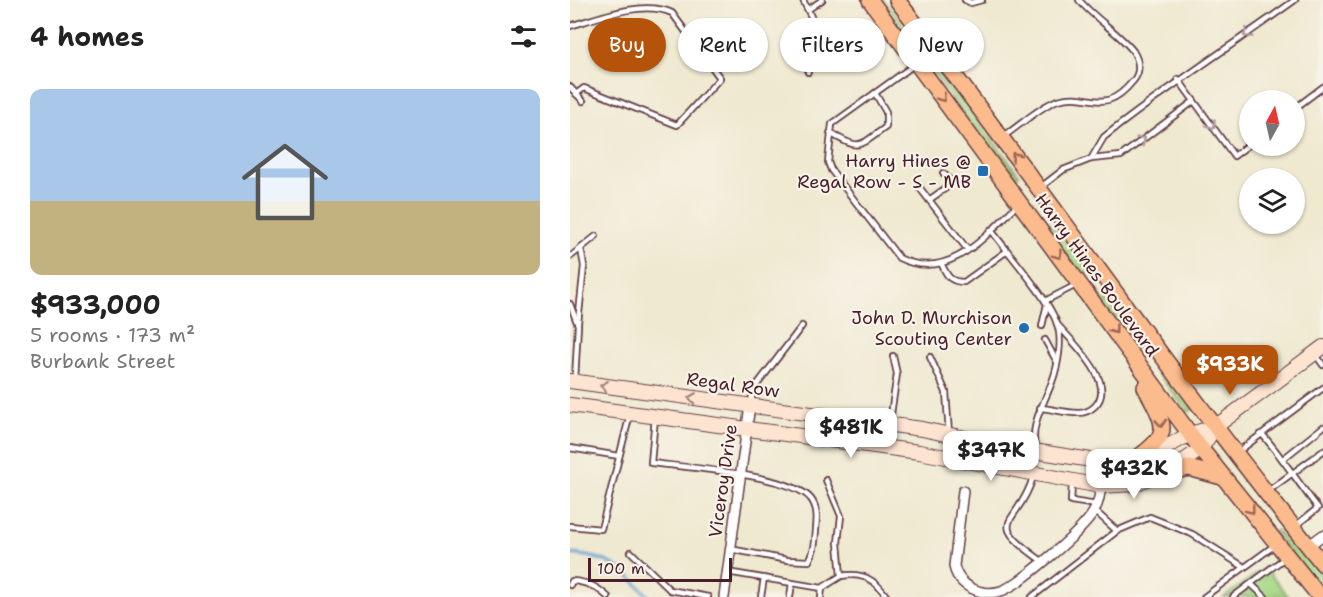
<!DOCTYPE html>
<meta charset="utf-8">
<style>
body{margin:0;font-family:"Shantell Sans",sans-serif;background:#f2f2f2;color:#222;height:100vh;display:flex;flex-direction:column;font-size:22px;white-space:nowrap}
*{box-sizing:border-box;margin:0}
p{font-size:20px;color:#767676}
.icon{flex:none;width:33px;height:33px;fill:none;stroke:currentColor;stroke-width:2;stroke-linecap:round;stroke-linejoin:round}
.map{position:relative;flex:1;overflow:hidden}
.sheet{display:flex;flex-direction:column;background:#fff;width:570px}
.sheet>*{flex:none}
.guide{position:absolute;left:18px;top:18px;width:570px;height:54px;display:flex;gap:12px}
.needle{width:39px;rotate:8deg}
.buttons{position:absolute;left:669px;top:90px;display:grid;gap:12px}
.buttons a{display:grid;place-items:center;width:66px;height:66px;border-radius:50%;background:#fff;box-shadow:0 2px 4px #0004;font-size:30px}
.scale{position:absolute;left:18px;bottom:15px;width:144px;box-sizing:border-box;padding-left:6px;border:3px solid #4a1f2b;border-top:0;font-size:16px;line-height:21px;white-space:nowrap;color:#4a1f2b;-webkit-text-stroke:4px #f7f3e8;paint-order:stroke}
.price{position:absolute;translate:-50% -51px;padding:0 14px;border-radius:12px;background:#fff;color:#222;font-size:20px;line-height:39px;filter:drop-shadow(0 2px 3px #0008)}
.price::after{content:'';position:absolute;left:50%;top:36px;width:18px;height:14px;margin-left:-9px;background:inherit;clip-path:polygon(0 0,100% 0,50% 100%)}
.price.on{background:#b45309;color:#fff}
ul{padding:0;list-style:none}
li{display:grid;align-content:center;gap:12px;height:318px;padding:0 30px}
li span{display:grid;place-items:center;height:186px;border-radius:12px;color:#555}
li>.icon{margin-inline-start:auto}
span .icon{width:108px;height:108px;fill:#fffc;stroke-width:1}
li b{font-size:26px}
h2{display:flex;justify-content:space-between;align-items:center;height:72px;padding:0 30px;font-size:26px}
.tag{padding:0 21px;border-radius:27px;background:#fff;box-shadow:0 2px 4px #0004;font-size:21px;line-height:54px}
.tag.on{background:#b45309;color:#fff}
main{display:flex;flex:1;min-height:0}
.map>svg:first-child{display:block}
.grass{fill:url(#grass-tufts);stroke:#787c59;stroke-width:1.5}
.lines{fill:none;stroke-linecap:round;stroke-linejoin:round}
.stream{stroke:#62a3d6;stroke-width:3}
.lane-casing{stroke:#633d44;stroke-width:8}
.street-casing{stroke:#633d44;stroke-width:12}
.secondary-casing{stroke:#633d44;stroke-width:16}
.primary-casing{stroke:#633d44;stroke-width:18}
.lane{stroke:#fff;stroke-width:4.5}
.street{stroke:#fff;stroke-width:9}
.secondary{stroke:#fde4d1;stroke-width:14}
.primary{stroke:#fbbb8c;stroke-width:15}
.oneway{stroke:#ae9aa0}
.oneway2{stroke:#9a6557}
.oneway3{stroke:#a4827e}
.poi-dot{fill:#1f6fb2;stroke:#f7f3e8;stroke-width:2}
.labels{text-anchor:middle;stroke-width:4.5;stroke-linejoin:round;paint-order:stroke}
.poi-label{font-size:18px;fill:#4a1f2b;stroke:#f7f3e8;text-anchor:end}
.street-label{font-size:18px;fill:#4a1f2b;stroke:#f7f3e8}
</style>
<main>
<section class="sheet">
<h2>4 homes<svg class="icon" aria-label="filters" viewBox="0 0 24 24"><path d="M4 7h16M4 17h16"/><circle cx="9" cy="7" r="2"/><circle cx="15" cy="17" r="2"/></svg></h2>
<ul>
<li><span style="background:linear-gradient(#a9c7e8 60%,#c2b280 0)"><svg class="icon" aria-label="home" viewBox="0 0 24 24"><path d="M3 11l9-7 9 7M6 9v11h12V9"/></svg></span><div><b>$933,000</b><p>5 rooms · 173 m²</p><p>Burbank Street</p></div></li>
</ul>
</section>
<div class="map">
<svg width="753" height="597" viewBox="0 0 753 597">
<defs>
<pattern id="grass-tufts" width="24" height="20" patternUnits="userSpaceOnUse" patternTransform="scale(1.5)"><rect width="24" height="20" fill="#a7d887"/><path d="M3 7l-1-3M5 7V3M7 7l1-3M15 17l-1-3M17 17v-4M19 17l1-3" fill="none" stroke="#91b975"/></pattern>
</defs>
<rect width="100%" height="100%" fill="#f7f3e8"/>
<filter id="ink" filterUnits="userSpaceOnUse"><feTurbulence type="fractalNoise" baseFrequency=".0167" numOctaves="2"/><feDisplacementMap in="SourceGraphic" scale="12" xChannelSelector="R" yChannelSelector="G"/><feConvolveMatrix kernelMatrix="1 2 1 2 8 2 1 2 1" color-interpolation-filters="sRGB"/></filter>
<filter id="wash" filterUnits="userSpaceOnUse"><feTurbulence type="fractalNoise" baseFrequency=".008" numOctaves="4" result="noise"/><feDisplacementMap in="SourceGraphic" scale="24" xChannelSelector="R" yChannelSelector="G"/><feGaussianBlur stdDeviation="1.35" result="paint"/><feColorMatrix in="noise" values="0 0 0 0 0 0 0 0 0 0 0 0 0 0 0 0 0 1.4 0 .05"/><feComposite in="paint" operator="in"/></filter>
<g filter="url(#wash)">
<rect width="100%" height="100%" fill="#efe9d0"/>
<g class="grass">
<path d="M309,0H313L355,49L449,175L446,177L402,125Z"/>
<path d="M469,213L504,249L522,274L511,273L467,215Z"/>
<path d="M523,286L575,344L623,409L618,412C586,370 552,330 520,288Z"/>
<path d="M706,530L737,556L753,575V593L704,532Z"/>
<path d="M695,568L719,597H654Z"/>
</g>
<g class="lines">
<path class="stream" d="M0,554C42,557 52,568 79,597"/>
</g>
</g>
<g filter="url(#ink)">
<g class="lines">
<g class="lane-casing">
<g id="lane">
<path d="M233,0L244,23L238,72"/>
<path d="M395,0L401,3L412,0"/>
<path d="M239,9L252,0"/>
<path d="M0,26C30,17 73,0 102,13L150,78L107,125L14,88L6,94"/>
<path d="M344,65L262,124L258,162L261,170L329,258C378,282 414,238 446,206"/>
<path d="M608,79L624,101"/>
<path d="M0,87L13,101"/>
<path d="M724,109L753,87"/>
<path d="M260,133C291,151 288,147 316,127V112L305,93"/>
<path d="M434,136C449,126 472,105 488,100C520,90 533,118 563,81C571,72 569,61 563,51C550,34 524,18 509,0"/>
<path d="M521,159L534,137L543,130C602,84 664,44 725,0"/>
<path d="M349,187L397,249"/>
<path d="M471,187L493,170L521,159L551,156L624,101L664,156L680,144"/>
<path d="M359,200L383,183L373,173"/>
<path d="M421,230C439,254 479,299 487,324C493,340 488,366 482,382C474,404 460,424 465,448"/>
<path d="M0,257L26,236"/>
<path d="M372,265C377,276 380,282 394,282L437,251"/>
<path d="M475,301L508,284"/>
<path d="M0,304L8,325L5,380"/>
<path d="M8,323L14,266L11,249"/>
<path d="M472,326L477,304"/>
<path d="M475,340L487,362"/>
<path d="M746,355L753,365"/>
<path d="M360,357L376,392L379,434"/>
<path d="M687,359L703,381"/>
<path d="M181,403L183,390L232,326"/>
<path d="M470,408C483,409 496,413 508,413C515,413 520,411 525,406C548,383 502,342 487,324"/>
<path d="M85,417L81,463C112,467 223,475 241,499C248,508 247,519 246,530C245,541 245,551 239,561L217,560L160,549"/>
<path d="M320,421L327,374L323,356"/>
<path d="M692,434C713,458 728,483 748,508L725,526"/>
<path d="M0,448L49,456"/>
<path d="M669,451L753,388"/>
<path d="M713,459L753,427"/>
<path d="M463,477C449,527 411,518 472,561"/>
<path d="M502,484L501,501L527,505"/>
<path d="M698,491L753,451"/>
<path d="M0,526L31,529L60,414"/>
<path d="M547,531L580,517L622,534L674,567"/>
<path d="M61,552L100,590L138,597"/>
<path d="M157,572L252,588L271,576L268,543L271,516L256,480"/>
<path d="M271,576C292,572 305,579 317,597"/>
<path d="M681,584L695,597"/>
<path d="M0,585L2,581C18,582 27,587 38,597"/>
<path d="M191,597L194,578"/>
<path d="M220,597L222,583"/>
<path d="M251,597L252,588"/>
<path d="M462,597L547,531L525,511"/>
<path d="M634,597L705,545"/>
<path d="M663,597L716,557"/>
</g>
</g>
<g class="street-casing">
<g id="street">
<path d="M393,491L384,566C388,586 411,597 431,591C450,585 513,530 523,513C532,499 531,479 532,463"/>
<path d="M738,546L753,535"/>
<path d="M154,597L180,405"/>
</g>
</g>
<g class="secondary-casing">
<g id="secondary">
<path d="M0,381L352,429L438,447L553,465L571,461L620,434L645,427"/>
<path d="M0,405L349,452L530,486L565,484L608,465L631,449L645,427L753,347"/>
<path d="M423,459H454L466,451"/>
</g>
</g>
<g class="primary-casing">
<g id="primary">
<path d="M300,0L631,449L750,597"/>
<path d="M327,0C472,186 604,381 753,564"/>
<path d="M559,464C601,434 599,431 575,387"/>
<path d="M592,474L619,468L652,477"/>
</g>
</g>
<use href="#lane" class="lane"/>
<use href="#street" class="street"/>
<use href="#secondary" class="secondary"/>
<use href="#primary" class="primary"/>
</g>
<defs><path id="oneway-chevron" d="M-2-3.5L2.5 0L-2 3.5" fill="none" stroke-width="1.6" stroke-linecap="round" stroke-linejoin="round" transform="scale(1.5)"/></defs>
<g class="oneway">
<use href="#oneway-chevron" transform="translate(677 34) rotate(145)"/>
<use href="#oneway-chevron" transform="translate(642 125) rotate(54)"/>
<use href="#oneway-chevron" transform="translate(572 140) rotate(-37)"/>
</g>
<g class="oneway2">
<use href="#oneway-chevron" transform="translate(372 98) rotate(54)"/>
<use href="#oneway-chevron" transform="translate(445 156) rotate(-127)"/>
<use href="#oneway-chevron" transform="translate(488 255) rotate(54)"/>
<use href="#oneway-chevron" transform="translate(544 330) rotate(53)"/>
<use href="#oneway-chevron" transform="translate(591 423) rotate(86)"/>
<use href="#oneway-chevron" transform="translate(681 510) rotate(52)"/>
</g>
<g class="oneway3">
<use href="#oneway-chevron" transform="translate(34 386) rotate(-172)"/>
<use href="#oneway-chevron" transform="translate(122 398) rotate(-172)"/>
</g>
</g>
<g class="poi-dot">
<rect x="407" y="165" width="12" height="12" rx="3"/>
<circle cx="454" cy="328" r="6"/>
</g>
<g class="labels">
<g class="poi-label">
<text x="401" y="167">Harry Hines @<tspan x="401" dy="21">Regal Row - S - MB</tspan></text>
<text x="442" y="324">John D. Murchison<tspan x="442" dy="21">Scouting Center</tspan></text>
</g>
<g class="street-label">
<text transform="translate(527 275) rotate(54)" y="6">Harry Hines Boulevard</text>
<text transform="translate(163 385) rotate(8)" y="6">Regal Row</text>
<text transform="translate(153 481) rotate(-82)" y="6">Viceroy Drive</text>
</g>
</g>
</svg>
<div class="buttons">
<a><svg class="needle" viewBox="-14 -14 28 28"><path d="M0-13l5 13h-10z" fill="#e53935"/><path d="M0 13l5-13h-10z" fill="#767676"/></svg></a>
<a><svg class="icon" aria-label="layers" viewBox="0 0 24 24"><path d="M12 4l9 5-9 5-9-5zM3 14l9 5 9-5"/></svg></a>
</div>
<div class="scale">100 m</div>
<b class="price on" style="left:660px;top:396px">$933K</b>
<b class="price" style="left:281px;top:459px">$481K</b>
<b class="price" style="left:421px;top:482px">$347K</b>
<b class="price" style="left:564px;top:500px">$432K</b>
<div class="guide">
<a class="tag on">Buy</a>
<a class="tag">Rent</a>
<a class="tag">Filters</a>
<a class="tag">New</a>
</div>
</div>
</main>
